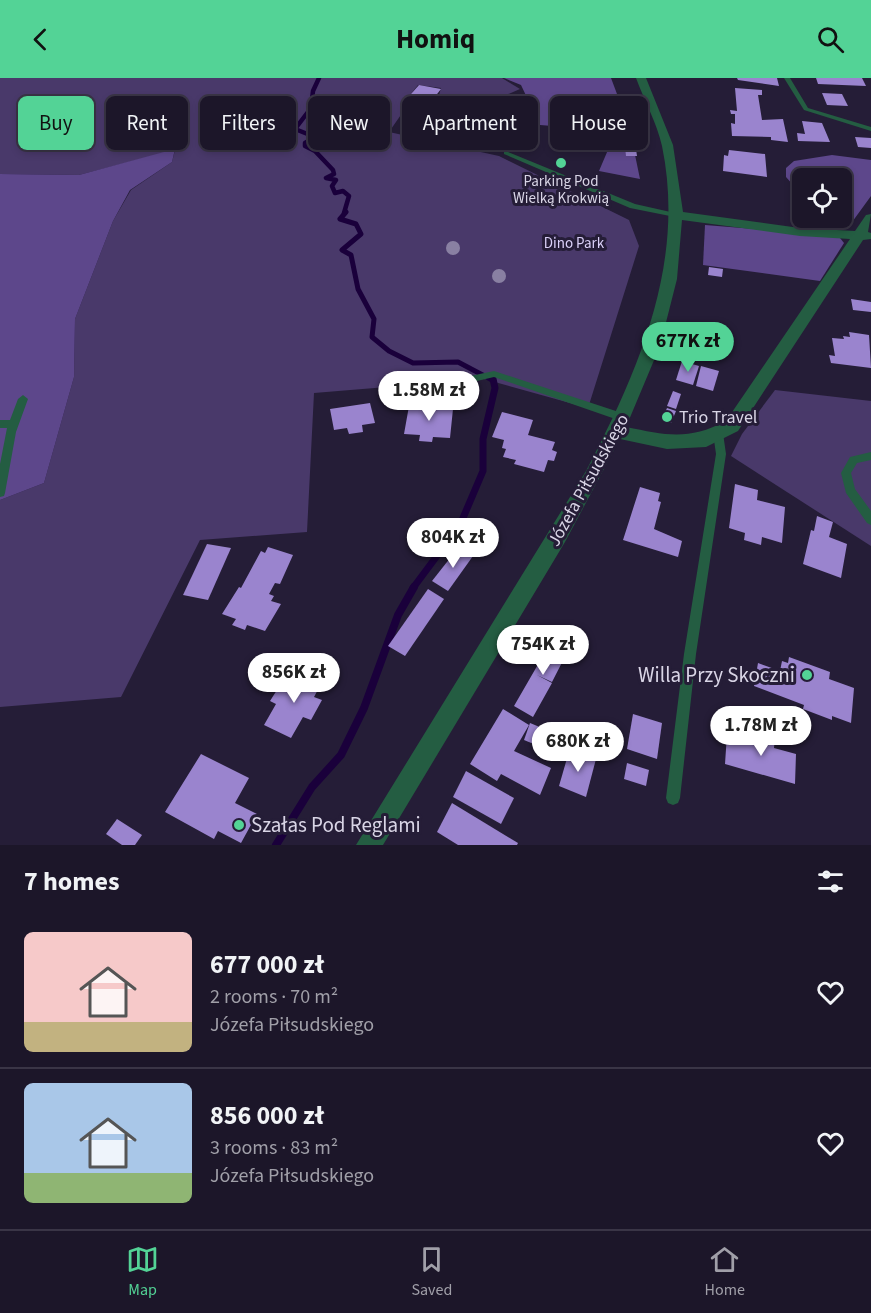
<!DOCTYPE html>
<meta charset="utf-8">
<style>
body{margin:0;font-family:"Source Sans 3",sans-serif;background:#292335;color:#f1f3f6;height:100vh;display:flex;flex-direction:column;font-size:22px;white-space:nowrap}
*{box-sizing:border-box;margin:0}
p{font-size:20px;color:#a09fa8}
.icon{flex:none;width:33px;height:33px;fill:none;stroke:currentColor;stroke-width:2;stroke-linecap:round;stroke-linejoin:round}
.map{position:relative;height:767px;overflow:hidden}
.sheet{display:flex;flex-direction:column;background:#1c1629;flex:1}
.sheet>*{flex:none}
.banner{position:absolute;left:18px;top:18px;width:836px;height:54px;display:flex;gap:12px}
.controls{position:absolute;left:792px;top:90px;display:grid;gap:12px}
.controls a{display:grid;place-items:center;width:60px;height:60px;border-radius:9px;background:#1c1629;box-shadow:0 3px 9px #0003,0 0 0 2px #3a3546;font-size:30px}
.price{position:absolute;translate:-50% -51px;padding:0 14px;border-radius:21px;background:#fff;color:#222;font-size:20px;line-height:39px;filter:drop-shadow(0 2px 3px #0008)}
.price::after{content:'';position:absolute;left:50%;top:36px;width:18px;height:14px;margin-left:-9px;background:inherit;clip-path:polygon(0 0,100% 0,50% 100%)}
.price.on{background:#53d396;color:#111}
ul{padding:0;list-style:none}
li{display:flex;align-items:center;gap:18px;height:150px;padding:0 24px}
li+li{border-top:2px solid #3a3546}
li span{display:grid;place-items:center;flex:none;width:168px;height:120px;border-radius:9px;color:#555}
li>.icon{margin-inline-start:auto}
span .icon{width:72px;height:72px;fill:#fffc;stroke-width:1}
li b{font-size:26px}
h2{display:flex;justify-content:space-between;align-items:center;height:72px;padding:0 24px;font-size:26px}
.pill{padding:0 21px;border-radius:9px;background:#1c1629;box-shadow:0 3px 9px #0003,0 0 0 2px #3a3546;font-size:21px;line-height:54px}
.pill.on{background:#53d396;color:#111}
header{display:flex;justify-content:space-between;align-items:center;height:78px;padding:0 24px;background:#53d396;color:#111;font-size:27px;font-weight:700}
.menu{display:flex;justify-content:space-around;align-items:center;height:84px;border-top:2px solid #3a3546;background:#1c1629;font-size:16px;color:#a09fa8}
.menu a{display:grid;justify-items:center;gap:3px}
.menu .on{color:#53d396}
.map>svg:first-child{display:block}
.green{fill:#49396a}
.forest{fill:#5d478b}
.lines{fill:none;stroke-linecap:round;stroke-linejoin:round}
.stream-far3{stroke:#1a003b;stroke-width:4.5}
.stream-far2{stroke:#1a003b;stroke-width:5}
.stream-far1{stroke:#1a003b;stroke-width:7}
.stream{stroke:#1a003b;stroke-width:8}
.building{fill:#9a84ce}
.lane{fill:#245d42;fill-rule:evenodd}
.street{fill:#245d42;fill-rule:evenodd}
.tree{fill:#8980a2}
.poi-dot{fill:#53d396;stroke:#251d37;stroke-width:2}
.labels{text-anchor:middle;stroke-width:6;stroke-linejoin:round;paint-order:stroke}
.far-poi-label{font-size:15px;fill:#d9d5e6;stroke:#251d37}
.far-park-label{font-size:15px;fill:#dbd1f9;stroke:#251d37}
.poi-label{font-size:18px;fill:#d9d5e6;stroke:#251d37;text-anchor:start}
.street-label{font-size:18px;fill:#d9d5e6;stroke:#251d37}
.near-poi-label{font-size:21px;fill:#d9d5e6;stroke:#251d37;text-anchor:end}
</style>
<header><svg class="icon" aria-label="back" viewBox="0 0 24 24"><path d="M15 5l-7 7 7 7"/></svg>Homiq<svg class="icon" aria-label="search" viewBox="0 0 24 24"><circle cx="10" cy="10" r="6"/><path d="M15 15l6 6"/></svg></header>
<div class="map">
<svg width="871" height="767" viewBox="0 0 871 767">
<rect width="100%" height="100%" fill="#251d37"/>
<g class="green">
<path d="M0,0H502L520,11L492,23L439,17L441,10L418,7L410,17L414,18L389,54L499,78L629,142L639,168L588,330L484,301L314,315L307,454L200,462L121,619L0,629V422L44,405L74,299L75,241L113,143L131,112L172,84L175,72L79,97L0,96Z"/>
<path d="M775,312L871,323V468L731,378L742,356Z"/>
</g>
<g class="forest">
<path d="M504,0H611L629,48L640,101L599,93L616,53L540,47L521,7Z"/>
<path d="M175,71L172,84L130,112L113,143L75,241L74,299L44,405L0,422V96L79,97Z"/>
<path d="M832,77L871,82V118L847,151L833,152L822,140H842V100H802V117L786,99V90L794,83Z"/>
<path d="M705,147L830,157L840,160L844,165L820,203L703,187Z"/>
</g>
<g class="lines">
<path class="stream-far3" d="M319,0L313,13L311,30L295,51L315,59L305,65V68L315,73L333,92L334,96L326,100L336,102L332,108L335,115L343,113L349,118L344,135"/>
<path class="stream-far2" d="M346,134L340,141L356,146L361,156L342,172L351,177L358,211L374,241L372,259L389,273L413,285L458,284L494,303"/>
<path class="stream-far1" d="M413,510L460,447L483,393V361L495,310L493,301"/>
<path class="stream" d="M276,767L312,709L341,677L364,630L398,537L414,509"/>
</g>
<g class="building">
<path d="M737,0H777L779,8L738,2Z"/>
<path d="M816,0H862L866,8L818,6Z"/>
<path d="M419,7L441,11L434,20L411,16Z"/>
<path d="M735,10L762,12V17H758L762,42L783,41L788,64L771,62V59L732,58L731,45L735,46V36H731L730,32L737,33Z"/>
<path d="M822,15L842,16L848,28L827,27Z"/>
<path d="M424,27L466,35L458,46L415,38Z"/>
<path d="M802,43L822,45L830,64L798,63L797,55L805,56Z"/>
<path d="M623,49L633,50L637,78H626Z"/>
<path d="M855,59L871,60V70L858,69Z"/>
<path d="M729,72L765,76L767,99L723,93L724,77L728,78Z"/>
<path d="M709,189L723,191L722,199L708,197Z"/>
<path d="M851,221L871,224V234L853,232Z"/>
<path d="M849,254L869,257L871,290L831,285L829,277L835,278L832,260L844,261L843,258L850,259Z"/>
<path d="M682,283L699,288L693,307L676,302Z"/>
<path d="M701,288L719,293L713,313L696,308Z"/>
<path d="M673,313L681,316L676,331L667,328Z"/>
<path d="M421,324L430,325V329L453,331L450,360L433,359L432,364L419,363L420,357L404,356L409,328H420Z"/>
<path d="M370,325L375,345L362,347L363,354L349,356L347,350L334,352L330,331Z"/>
<path d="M667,330L676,333L671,345L662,342Z"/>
<path d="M502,334L533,342L528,357L555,364L552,372L557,374L554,383L548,382L544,394L514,386L516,382L503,379L506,371L502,370L504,362L492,359Z"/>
<path d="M735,406L758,412L757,422L785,429L782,465L762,459L761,467L744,462L745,455L729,450Z"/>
<path d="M640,409L660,415L658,423L661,424L654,451L682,463L678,479L623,462Z"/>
<path d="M817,438L833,444L829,459L847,466L841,500L803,486L811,452L814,453Z"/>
<path d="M207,466L231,470L208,522L183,517Z"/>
<path d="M268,469L293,477L280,506L275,505L269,516L274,518L271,523L281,526L265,553L247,547L245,552L232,547L236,541L222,536L239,509L241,510L261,473L265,475Z"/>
<path d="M458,470L473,478L448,513L432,503Z"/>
<path d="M428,511L444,521L405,578L388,568Z"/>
<path d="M555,557L572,565L552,604L537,597L552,605L533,639L514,628Z"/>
<path d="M789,579L830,594L829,601L854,610L851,645L832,638V642L803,631L804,627L754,608L758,585L780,593L782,583L788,585Z"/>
<path d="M296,593L322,604L314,619L322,622L311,642L303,639L291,660L264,647L276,626L270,623L282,604L287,607Z"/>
<path d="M503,631L529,647L514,673L551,690L540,717L501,696L497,703L470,686Z"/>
<path d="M633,636L662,645L657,681L627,671Z"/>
<path d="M530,645L559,657L553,674L524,662Z"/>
<path d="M749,652L775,659L774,670L796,676L795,706L725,686L727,656L749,663Z"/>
<path d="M570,670L596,681L586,719L559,708Z"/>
<path d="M201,676L249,700L235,725L257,736L241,765L218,753L214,761L165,734Z"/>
<path d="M627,685L649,692L646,708L624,701Z"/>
<path d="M466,693L514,720L501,746L453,719Z"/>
<path d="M452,725L518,765L517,767H458L437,754Z"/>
<path d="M117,741L142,757L135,767H122L106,756Z"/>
</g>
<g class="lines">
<g class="lane">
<path d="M784,0H790L808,30L871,49V53L804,32Z"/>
<path d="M504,74H508L635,126L675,135L679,137L675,139L630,130L504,76Z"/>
<path d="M494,293L628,337L629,340L624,344L494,299L404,320L399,316L404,312Z"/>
<path d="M23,317L28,321L16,354L5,415L4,418L0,419V386L7,350H0V342H10L18,321Z"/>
<path d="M718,351L723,355L726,376L696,576L680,720L678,725L673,727L668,725L666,720L684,576L716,376L713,355Z"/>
<path d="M871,374V382L857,385L851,395L855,411L871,433V447L867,445L846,415L841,395L850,379Z"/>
</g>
<path class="street" d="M636,0H646L673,67L683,134L800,150L855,153L866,137L871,136L868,154L871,155V161L863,162L738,353L706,369L667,371L620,361L565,464L383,767H356L586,393C639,292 686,184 662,68C657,45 644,22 636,0ZM682,142L800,158L850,161L726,343C688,363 666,357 626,349L660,268L677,201Z"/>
</g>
<g class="tree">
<circle cx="453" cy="170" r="7"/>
<circle cx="499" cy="198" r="7"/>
</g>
<g class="poi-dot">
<circle cx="561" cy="85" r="6"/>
<circle cx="667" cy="339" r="6"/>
<circle cx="807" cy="597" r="6"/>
<circle cx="239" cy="747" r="6"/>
</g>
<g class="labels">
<g class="far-poi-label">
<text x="561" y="108">Parking Pod<tspan x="561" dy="17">Wielką Krokwią</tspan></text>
</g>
<g class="far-park-label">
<text x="574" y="170">Dino Park</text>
</g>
<g class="poi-label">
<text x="679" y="345">Trio Travel</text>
</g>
<g class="street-label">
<text transform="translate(588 402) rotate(-61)" y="6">Józefa Piłsudskiego</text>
</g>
<g class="near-poi-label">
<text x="795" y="604">Willa Przy Skoczni</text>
<text x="251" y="754" text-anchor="start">Szałas Pod Reglami</text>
</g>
</g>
</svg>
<div class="controls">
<a><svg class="icon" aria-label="locate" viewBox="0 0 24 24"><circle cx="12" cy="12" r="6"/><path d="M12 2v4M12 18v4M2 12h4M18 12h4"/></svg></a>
</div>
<b class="price on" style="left:688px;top:295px">677K zł</b>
<b class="price" style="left:429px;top:344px">1.58M zł</b>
<b class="price" style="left:453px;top:491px">804K zł</b>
<b class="price" style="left:543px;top:598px">754K zł</b>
<b class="price" style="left:294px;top:626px">856K zł</b>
<b class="price" style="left:761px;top:679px">1.78M zł</b>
<b class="price" style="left:578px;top:695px">680K zł</b>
<div class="banner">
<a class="pill on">Buy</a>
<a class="pill">Rent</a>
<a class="pill">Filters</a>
<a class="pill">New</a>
<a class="pill">Apartment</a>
<a class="pill">House</a>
</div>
</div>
<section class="sheet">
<h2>7 homes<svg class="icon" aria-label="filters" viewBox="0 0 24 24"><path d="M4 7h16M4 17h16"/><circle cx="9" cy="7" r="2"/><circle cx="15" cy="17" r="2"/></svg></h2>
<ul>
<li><span style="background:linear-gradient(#f6c9c9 75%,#c2b280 0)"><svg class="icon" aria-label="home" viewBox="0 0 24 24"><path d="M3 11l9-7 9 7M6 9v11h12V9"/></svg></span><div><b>677 000 zł</b><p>2 rooms · 70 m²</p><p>Józefa Piłsudskiego</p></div><svg class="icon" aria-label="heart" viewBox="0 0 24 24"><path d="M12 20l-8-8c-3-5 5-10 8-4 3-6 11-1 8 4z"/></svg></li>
<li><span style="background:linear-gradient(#a9c7e8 75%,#8fb573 0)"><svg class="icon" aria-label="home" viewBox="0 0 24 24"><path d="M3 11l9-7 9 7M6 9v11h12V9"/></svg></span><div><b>856 000 zł</b><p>3 rooms · 83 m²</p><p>Józefa Piłsudskiego</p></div><svg class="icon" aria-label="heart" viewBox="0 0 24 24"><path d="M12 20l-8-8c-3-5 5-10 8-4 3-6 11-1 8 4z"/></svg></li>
</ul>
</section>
<nav class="menu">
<a class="on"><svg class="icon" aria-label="map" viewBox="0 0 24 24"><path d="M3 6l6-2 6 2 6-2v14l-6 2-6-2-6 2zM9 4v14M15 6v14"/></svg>Map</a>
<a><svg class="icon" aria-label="saved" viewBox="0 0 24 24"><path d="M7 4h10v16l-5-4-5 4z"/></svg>Saved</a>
<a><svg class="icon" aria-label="home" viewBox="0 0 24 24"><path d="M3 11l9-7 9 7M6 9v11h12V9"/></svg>Home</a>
</nav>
